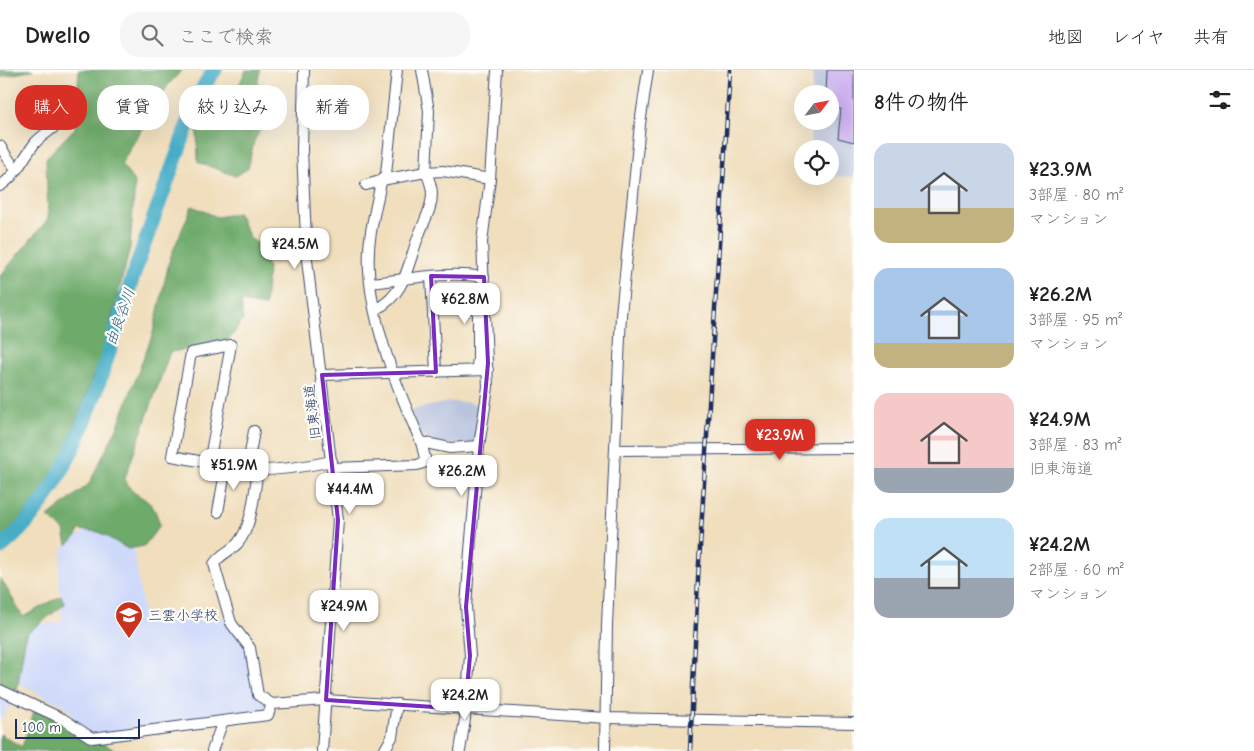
<!DOCTYPE html>
<html lang="ja">
<meta charset="utf-8">
<style>
body{margin:0;font-family:"Comic Neue","Klee One",sans-serif;background:#f6f6f6;color:#222;height:100vh;display:flex;flex-direction:column;font-size:19px;white-space:nowrap}
*{box-sizing:border-box;margin:0}
p{font-size:16px;color:#767676}
.icon{flex:none;width:28px;height:28px;fill:none;stroke:currentColor;stroke-width:2;stroke-linecap:round;stroke-linejoin:round}
.map{position:relative;flex:1;overflow:hidden}
.details{display:flex;flex-direction:column;background:#fff;width:400px}
.details>*{flex:none}
.top-card{position:absolute;left:15px;top:15px;width:475px;height:45px;display:flex;gap:10px}
.needle{width:32px;rotate:58deg}
.tools{position:absolute;left:794px;top:15px;display:grid;gap:10px}
.tools a{display:grid;place-items:center;width:45px;height:45px;border-radius:50%;background:#fff;box-shadow:0 5px 20px #0002;font-size:25px}
.scale{position:absolute;left:15px;bottom:12px;width:125px;box-sizing:border-box;padding-left:5px;border:2px solid #1b2f5e;border-top:0;font-size:14px;line-height:18px;white-space:nowrap;color:#1b2f5e;-webkit-text-stroke:4px #fdfcf7;paint-order:stroke}
.price{position:absolute;translate:-50% -42px;padding:0 11px;border-radius:10px;background:#fff;color:#222;font-size:16px;line-height:32px;filter:drop-shadow(0 1px 2px #0008)}
.price::after{content:'';position:absolute;left:50%;top:30px;width:15px;height:11px;margin-left:-8px;background:inherit;clip-path:polygon(0 0,100% 0,50% 100%)}
.price.on{background:#d93025;color:#fff}
ul{padding:0;list-style:none}
li{display:flex;align-items:center;gap:15px;height:125px;padding:0 20px}
li span{display:grid;place-items:center;flex:none;width:140px;height:100px;border-radius:15px;color:#555}
li>.icon{margin-inline-start:auto}
span .icon{width:60px;height:60px;fill:#fffc;stroke-width:1}
li b{font-size:21px}
h2{display:flex;justify-content:space-between;align-items:center;height:60px;padding:0 20px;font-size:21px}
.tag{padding:0 18px;border-radius:20px;background:#fff;box-shadow:0 5px 20px #0002;font-size:18px;line-height:45px}
.tag.on{background:#d93025;color:#fff}
header{display:flex;align-items:center;gap:30px;box-sizing:border-box;height:70px;padding:0 25px;background:#fff;border-bottom:1px solid #e0e0e0}
header strong{font-size:24px}
nav{display:flex;gap:28px;margin-inline-start:auto;font-size:18px}
.search{width:350px;height:45px;background:#f6f6f6;display:flex;align-items:center;gap:12px;box-sizing:border-box;padding:0 18px;border-radius:20px;color:#767676;font-size:19px}
main{display:flex;flex:1;min-height:0}
.map>svg:first-child{display:block}
.built{fill:#cfdafa}
.industrial{fill:#bac4de}
.forest{fill:#6eaa6b;stroke:#446c64}
.lines{fill:none;stroke-linecap:round;stroke-linejoin:round}
.river{stroke:#47adc7;stroke-width:15}
.building{fill:#c7aaef}
.minor-casing{stroke:#3b496c;stroke-width:12}
.minor{stroke:#fff;stroke-width:10}
.rail-casing{stroke:#1b2f5e;stroke-width:4.5}
.rail{stroke:#fdfcf7;stroke-width:2.5;stroke-dasharray:8;stroke-linecap:butt}
.marked{fill:none;stroke:#7b2cbf;stroke-width:4;stroke-linejoin:round}
.labels{text-anchor:middle;stroke-width:4.5;stroke-linejoin:round;paint-order:stroke}
.street-label{font-size:14px;fill:#1b2f5e;stroke:#fdfcf7}
.poi-label{font-size:14px;fill:#1b2f5e;stroke:#fdfcf7;text-anchor:start}
.water-label{font-size:15px;font-style:italic;fill:#2a5b83;stroke:#fdfcf7}
</style>
<header>
<strong>Dwello</strong>
<div class="search"><svg class="icon" aria-label="search" viewBox="0 0 24 24"><circle cx="10" cy="10" r="6"/><path d="M15 15l6 6"/></svg>ここで検索</div>
<nav><a>地図</a><a>レイヤ</a><a>共有</a></nav>
</header>
<main>
<div class="map">
<svg width="854" height="681" viewBox="0 0 854 681">
<rect width="100%" height="100%" fill="#fdfcf7"/>
<filter id="ink" filterUnits="userSpaceOnUse"><feTurbulence type="fractalNoise" baseFrequency=".02" numOctaves="2"/><feDisplacementMap in="SourceGraphic" scale="10" xChannelSelector="R" yChannelSelector="G"/><feConvolveMatrix kernelMatrix="1 2 1 2 8 2 1 2 1" color-interpolation-filters="sRGB"/></filter>
<filter id="wash" filterUnits="userSpaceOnUse"><feTurbulence type="fractalNoise" baseFrequency=".0096" numOctaves="4" result="noise"/><feDisplacementMap in="SourceGraphic" scale="20" xChannelSelector="R" yChannelSelector="G"/><feGaussianBlur stdDeviation="1.12" result="paint"/><feColorMatrix in="noise" values="0 0 0 0 0 0 0 0 0 0 0 0 0 0 0 0 0 1.4 0 .05"/><feComposite in="paint" operator="in"/></filter>
<g filter="url(#wash)">
<rect width="100%" height="100%" fill="#f0debc"/>
<g class="built">
<path d="M89,458L133,476L145,549L226,548L247,579L256,625L270,638L266,641L93,664L80,656L65,635L49,629L13,610L21,560L33,555L62,552L59,502L63,477Z"/>
<path d="M0,621L15,627L0,651Z"/>
</g>
<g class="industrial">
<path d="M813,0H854V107L825,106H830V79H810L811,51H830V24H812Z"/>
<path d="M448,332H467L481,336L476,373L438,374L420,365L410,340Z"/>
</g>
<g class="forest">
<path d="M0,0H33L0,7Z"/>
<path d="M79,0H182L168,15L121,94L135,113L130,178L104,277L54,410L0,471V206L48,149L46,88L75,58Z"/>
<path d="M246,0H260L256,21L260,30L276,33L254,71L248,98L236,106L198,92L197,60L221,54Z"/>
<path d="M192,136L217,147L238,143L250,168L258,174L268,197L265,236L241,232L243,250L226,274L170,282L125,408C131,427 143,424 152,436C156,441 158,449 160,455L144,476L128,479L99,462L79,460L76,467L67,475L64,460L48,447L89,414L117,358L153,263L170,188Z"/>
<path d="M0,507L23,547L61,526L65,534L26,564L17,621L0,613Z"/>
<path d="M35,639L117,681H0V664L22,677Z"/>
</g>
<g class="lines">
<path class="river" d="M0,478C73,420 99,310 127,225C141,180 158,137 174,93C186,62 194,25 215,0"/>
</g>
<g id="blocks">
<path class="building" d="M827,0H854V72L838,68L841,39L830,38V24H826Z"/>
</g>
</g>
<g filter="url(#ink)">
<use href="#blocks" fill-opacity="0" stroke="#3b496c" stroke-width="1"/>
<g class="lines">
<g class="minor-casing">
<g id="minor">
<path d="M304,0L302,80L307,190L338,450L322,681"/>
<path d="M397,0L386,104L381,112C377,134 370,157 369,180C365,240 397,318 421,372"/>
<path d="M422,0L429,41L426,102L443,101L490,109"/>
<path d="M0,76L15,99"/>
<path d="M366,115L387,109L426,102C429,109 432,116 432,124C432,139 424,151 419,165C408,192 406,225 376,239"/>
<path d="M0,116C16,106 23,88 35,73C41,66 50,61 57,55"/>
<path d="M431,206L436,302"/>
<path d="M371,213C409,209 446,201 484,207"/>
<path d="M476,300L478,290V237L486,235"/>
<path d="M322,305L488,300"/>
<path d="M615,380L854,378"/>
<path d="M209,393L231,275L191,283L172,386L247,400C276,401 304,397 332,391"/>
<path d="M333,398L417,395L426,392L421,372L450,378L479,376"/>
<path d="M247,400L254,361"/>
<path d="M258,400C254,422 253,455 238,473C231,481 220,484 214,494L231,553L250,578L258,625L272,634L326,630L606,648L854,653"/>
<path d="M218,442L226,396"/>
<path d="M0,620L63,649L92,668L268,645L272,634"/>
<path d="M212,681L223,651"/>
<path d="M384,681L392,667L397,634"/>
<path d="M460,681L465,649L470,586L466,537L470,481L479,376L488,317L482,172L490,109L497,0"/>
<path d="M605,681L607,555L621,245L640,54L648,0"/>
</g>
</g>
<use href="#minor" class="minor"/>
<g class="rail-casing">
<path id="rail" d="M690,681L698,509L730,0"/>
</g>
<use href="#rail" class="rail"/>
</g>
</g>
<path class="marked" d="M431,206L484,207L488,293L466,537L470,586L465,639L326,630L338,450L322,305L436,302Z"/>
<defs>
<g id="school-pin" transform="scale(1.4375)"><path d="M0 17L-7.5 6A9.5 9.5 0 1 1 7.5 6Z" fill="#c8321e" stroke="#fdfcf7"/><path d="M0-5L7-2L0 1L-7-2ZM-4 1L0 2.5L4 1V4Q0 6-4 4Z" fill="#fff"/></g>
</defs>
<g fill-rule="evenodd">
<use href="#school-pin" x="129" y="545"/>
</g>
<g class="labels">
<g class="street-label">
<text transform="translate(312 342) rotate(-97)" y="5">旧東海道</text>
</g>
<g class="poi-label">
<text x="148" y="550">三雲小学校</text>
</g>
<g class="water-label">
<text transform="translate(120 247) rotate(-70)" y="5">由良谷川</text>
</g>
</g>
</svg>
<div class="tools">
<a><svg class="needle" viewBox="-14 -14 28 28"><path d="M0-13l5 13h-10z" fill="#e53935"/><path d="M0 13l5-13h-10z" fill="#767676"/></svg></a>
<a><svg class="icon" aria-label="locate" viewBox="0 0 24 24"><circle cx="12" cy="12" r="6"/><path d="M12 2v4M12 18v4M2 12h4M18 12h4"/></svg></a>
</div>
<div class="scale">100 m</div>
<b class="price" style="left:295px;top:200px">¥24.5M</b>
<b class="price" style="left:465px;top:255px">¥62.8M</b>
<b class="price on" style="left:780px;top:391px">¥23.9M</b>
<b class="price" style="left:234px;top:421px">¥51.9M</b>
<b class="price" style="left:462px;top:427px">¥26.2M</b>
<b class="price" style="left:350px;top:445px">¥44.4M</b>
<b class="price" style="left:344px;top:562px">¥24.9M</b>
<b class="price" style="left:465px;top:651px">¥24.2M</b>
<div class="top-card">
<a class="tag on">購入</a>
<a class="tag">賃貸</a>
<a class="tag">絞り込み</a>
<a class="tag">新着</a>
</div>
</div>
<section class="details">
<h2>8件の物件<svg class="icon" aria-label="filters" viewBox="0 0 24 24"><path d="M4 7h16M4 17h16"/><circle cx="9" cy="7" r="2"/><circle cx="15" cy="17" r="2"/></svg></h2>
<ul>
<li><span style="background:linear-gradient(#c9d6e8 65%,#c2b280 0)"><svg class="icon" aria-label="home" viewBox="0 0 24 24"><path d="M3 11l9-7 9 7M6 9v11h12V9"/></svg></span><div><b>¥23.9M</b><p>3部屋 · 80 m²</p><p>マンション</p></div></li>
<li><span style="background:linear-gradient(#a9c7e8 75%,#c2b280 0)"><svg class="icon" aria-label="home" viewBox="0 0 24 24"><path d="M3 11l9-7 9 7M6 9v11h12V9"/></svg></span><div><b>¥26.2M</b><p>3部屋 · 95 m²</p><p>マンション</p></div></li>
<li><span style="background:linear-gradient(#f6c9c9 75%,#9aa5b1 0)"><svg class="icon" aria-label="home" viewBox="0 0 24 24"><path d="M3 11l9-7 9 7M6 9v11h12V9"/></svg></span><div><b>¥24.9M</b><p>3部屋 · 83 m²</p><p>旧東海道</p></div></li>
<li><span style="background:linear-gradient(#bfe0f5 60%,#9aa5b1 0)"><svg class="icon" aria-label="home" viewBox="0 0 24 24"><path d="M3 11l9-7 9 7M6 9v11h12V9"/></svg></span><div><b>¥24.2M</b><p>2部屋 · 60 m²</p><p>マンション</p></div></li>
</ul>
</section>
</main>
